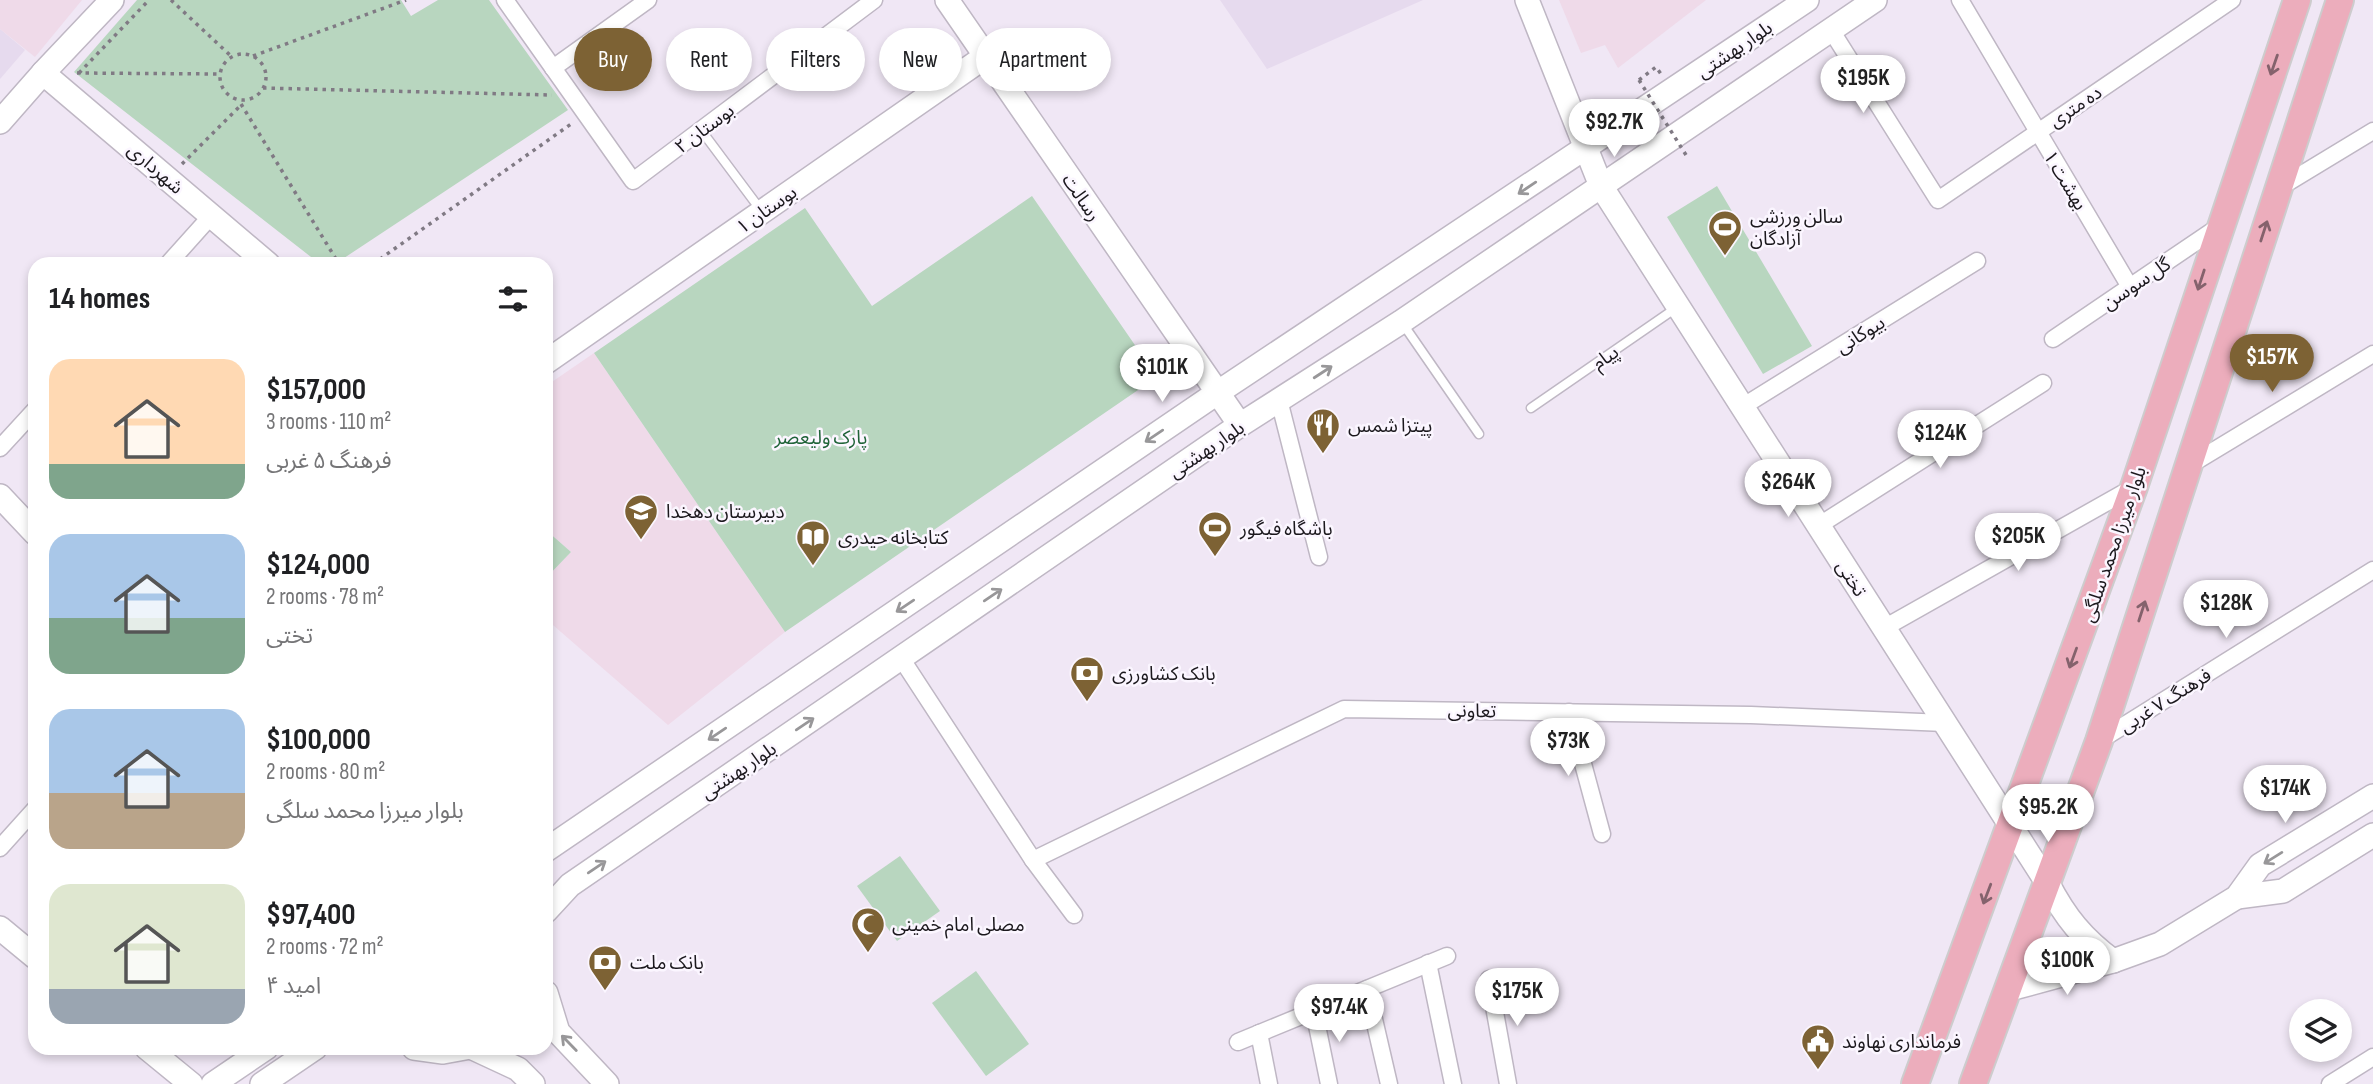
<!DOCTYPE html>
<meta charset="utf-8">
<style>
body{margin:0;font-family:"Sofia Sans Condensed","Noto Sans Arabic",sans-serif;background:#f2f2f2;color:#202124;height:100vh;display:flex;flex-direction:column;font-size:26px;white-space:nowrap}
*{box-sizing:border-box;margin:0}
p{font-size:23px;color:#757577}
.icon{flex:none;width:38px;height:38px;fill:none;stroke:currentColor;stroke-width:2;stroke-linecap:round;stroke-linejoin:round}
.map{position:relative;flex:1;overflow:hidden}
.details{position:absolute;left:28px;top:257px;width:525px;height:798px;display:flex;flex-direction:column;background:#fff;border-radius:21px;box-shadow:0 4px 10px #0003}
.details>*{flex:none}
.top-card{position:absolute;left:574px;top:28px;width:665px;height:63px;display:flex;gap:14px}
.buttons{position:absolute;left:2289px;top:999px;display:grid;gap:14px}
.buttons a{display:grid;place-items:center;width:63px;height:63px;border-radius:50%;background:#fff;box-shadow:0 4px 10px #0003;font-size:35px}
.price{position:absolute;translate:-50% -60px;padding:0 16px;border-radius:24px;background:#fff;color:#222;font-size:23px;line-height:46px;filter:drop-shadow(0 2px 4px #0008)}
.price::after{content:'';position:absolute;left:50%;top:42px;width:21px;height:16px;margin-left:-10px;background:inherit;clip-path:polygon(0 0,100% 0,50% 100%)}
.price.active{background:#7d6234;color:#fff}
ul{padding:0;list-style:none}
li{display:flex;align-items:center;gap:21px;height:175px;padding:0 21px}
li span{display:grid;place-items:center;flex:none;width:196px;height:140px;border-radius:21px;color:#555}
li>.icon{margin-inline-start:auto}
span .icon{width:84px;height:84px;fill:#fffc;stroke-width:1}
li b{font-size:30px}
h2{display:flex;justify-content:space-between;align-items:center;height:84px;padding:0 21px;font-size:30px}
.pill{padding:0 24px;border-radius:32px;background:#fff;box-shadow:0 4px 10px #0003;font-size:24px;line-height:63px}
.pill.active{background:#7d6234;color:#fff}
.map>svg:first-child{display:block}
.built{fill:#e6daee}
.education{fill:#efdae9}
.green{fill:#b8d6bf}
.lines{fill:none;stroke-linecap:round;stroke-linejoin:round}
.lane-casing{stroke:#bfb7c4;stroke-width:11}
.street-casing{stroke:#bfb7c4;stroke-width:19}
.secondary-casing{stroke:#bfb7c4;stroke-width:26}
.primary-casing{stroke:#cdcccd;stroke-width:30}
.path{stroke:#807a84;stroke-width:3.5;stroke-dasharray:3.5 5;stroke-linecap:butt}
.lane{stroke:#fff;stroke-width:8}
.street{stroke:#fff;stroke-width:16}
.secondary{stroke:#fff;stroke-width:23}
.primary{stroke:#ecadbc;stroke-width:26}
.path-bridge{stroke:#807a84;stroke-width:3.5;stroke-dasharray:3.5 5;stroke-linecap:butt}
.oneway{stroke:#84626c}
.oneway2{stroke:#989799}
.labels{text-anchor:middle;stroke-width:5;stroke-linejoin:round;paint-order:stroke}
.street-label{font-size:19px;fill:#1b181d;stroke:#fbf6ff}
.poi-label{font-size:19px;fill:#1b181d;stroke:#fbf6ff;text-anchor:start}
.park-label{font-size:19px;fill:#1f6338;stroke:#fbf6ff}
</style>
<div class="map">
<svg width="2373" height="1084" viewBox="0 0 2373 1084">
<rect width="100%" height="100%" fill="#f0e7f5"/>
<g class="built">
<path d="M1220,0H1423L1267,69Z"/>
<path d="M0,29L25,50L0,79Z"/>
</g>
<g class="education">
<path d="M0,0H82L35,57L0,29Z"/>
<path d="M1559,0H1706L1618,68L1605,45L1581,53Z"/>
<path d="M594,353L785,632L668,725L546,619V578L571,552L546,530V386Z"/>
</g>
<g class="green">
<path d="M137,0H401L411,16L438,0H489L568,110L335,264H320L74,72Z"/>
<path d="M1717,186L1812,346L1763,374L1667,217Z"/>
<path d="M1032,196L1157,377L785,632L594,353L805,208L872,306Z"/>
<path d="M546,530L571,552L546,578Z"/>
<path d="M900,856L940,911L897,941L857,886Z"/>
<path d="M976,971L1029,1044L986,1076L932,1003Z"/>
</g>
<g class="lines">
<g class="lane-casing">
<g id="lane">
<path d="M701,130L760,209"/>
<path d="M1403,324L1479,434"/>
<path d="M1531,408L1676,308"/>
</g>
</g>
<g class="street-casing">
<g id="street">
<path d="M505,0L633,181L874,0"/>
<path d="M1960,0L2130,287"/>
<path d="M1831,30L1938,200L2232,0"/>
<path d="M553,68L648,0"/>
<path d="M2279,188L2373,131"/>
<path d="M168,264L211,216"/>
<path d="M2053,339L2218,227"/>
<path d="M1279,400L1319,557"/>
<path d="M1742,407L1977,261"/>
<path d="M0,448L35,410"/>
<path d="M2190,465L2373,354"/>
<path d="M1818,526L2043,383"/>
<path d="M1884,628L2134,487"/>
<path d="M901,658L1033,860L1074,915"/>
<path d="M1569,712L1602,834"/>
<path d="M2099,741L2373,570"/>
<path d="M0,848L35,809"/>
<path d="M1033,860L1344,709L1751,715L1945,723"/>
<path d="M1428,963L1453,1084"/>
<path d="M1489,979L1508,1084"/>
<path d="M1367,989L1389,1084"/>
<path d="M1314,1011L1329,1084"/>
<path d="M1259,1033L1269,1084"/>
<path d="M1238,1042L1447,956"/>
<path d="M2330,1084L2373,1057"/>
</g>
</g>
<g class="secondary-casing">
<g id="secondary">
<path d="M947,0L1240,425"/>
<path d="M1527,0L1601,186L2048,884C2065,917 2083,939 2113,961"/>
<path d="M43,73L112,0"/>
<path d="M0,122L43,73L268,264"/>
<path d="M546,362L986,56"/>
<path d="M0,496L35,533"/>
<path d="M546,850L1217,393L1807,0"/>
<path d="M2237,897L2283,891L2373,835"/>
<path d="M546,911L570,885L1240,425L1401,322L1875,0"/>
<path d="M0,928L35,957"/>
<path d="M2010,989L2113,961L2160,944L2237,897L2260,865L2373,796"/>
<path d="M546,993L558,1032L607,1084"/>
<path d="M147,1048L191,1084"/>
<path d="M414,1048L443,1052L465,1048"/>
<path d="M473,1048L518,1069L533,1084"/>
<path d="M213,1084L266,1048"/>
<path d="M262,1084L315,1048"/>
</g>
</g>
<g class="primary-casing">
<g id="primary">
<path d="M1915,1084L2134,487L2297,0"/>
<path d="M1973,1084L2099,741L2340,0"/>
</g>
</g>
<g class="path">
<path d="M171,0L232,57"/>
<circle cx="243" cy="77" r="23"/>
<path d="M253,56L406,0"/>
<path d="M77,73L220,74"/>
<path d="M79,73L149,0"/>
<path d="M1639,80L1656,67L1661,74"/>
<path d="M263,88L552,95"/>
<path d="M241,104L339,264"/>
<path d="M182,164L241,105"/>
<path d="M373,264L571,124"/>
</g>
<use href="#lane" class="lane"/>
<use href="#street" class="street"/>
<use href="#secondary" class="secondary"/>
<use href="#primary" class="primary"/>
<path class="path-bridge" d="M1639,80L1686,155"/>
</g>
<defs><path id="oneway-shaft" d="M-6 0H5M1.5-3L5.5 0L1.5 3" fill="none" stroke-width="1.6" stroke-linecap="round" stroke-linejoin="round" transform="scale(1.75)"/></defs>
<g class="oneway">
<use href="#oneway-shaft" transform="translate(2274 65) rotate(109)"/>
<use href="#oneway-shaft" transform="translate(2264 231) rotate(-72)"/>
<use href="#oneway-shaft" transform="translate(2201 280) rotate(108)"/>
<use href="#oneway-shaft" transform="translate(2142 611) rotate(-72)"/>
<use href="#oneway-shaft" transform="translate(2073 658) rotate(110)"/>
<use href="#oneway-shaft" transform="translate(1987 894) rotate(111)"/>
</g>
<g class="oneway2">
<use href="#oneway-shaft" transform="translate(1527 188) rotate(146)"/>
<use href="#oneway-shaft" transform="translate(1323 372) rotate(-33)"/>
<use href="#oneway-shaft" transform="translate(1154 436) rotate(146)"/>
<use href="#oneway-shaft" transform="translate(993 595) rotate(-34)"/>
<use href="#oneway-shaft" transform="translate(905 606) rotate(146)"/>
<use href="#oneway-shaft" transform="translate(805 724) rotate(-34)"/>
<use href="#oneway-shaft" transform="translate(717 734) rotate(146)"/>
<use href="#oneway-shaft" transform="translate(2273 858) rotate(148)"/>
<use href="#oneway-shaft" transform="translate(597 867) rotate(-34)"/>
<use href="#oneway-shaft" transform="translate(569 1043) rotate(-134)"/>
</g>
<defs>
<g id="stadium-pin" transform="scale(1.75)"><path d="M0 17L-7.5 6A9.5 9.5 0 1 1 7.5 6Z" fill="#7d6234" stroke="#fbf6ff"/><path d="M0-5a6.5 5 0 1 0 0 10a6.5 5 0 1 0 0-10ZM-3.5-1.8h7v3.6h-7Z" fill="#fff"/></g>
<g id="restaurant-pin" transform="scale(1.75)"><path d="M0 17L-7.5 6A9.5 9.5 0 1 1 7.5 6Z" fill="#7d6234" stroke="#fbf6ff"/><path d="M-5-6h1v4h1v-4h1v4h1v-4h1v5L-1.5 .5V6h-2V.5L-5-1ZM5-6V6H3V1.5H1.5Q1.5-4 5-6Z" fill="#fff"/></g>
<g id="school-pin" transform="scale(1.75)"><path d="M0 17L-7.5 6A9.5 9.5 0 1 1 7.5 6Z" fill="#7d6234" stroke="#fbf6ff"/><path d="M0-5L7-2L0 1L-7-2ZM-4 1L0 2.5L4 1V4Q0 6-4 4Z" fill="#fff"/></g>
<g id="library-pin" transform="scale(1.75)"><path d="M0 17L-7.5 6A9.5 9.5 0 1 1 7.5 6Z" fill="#7d6234" stroke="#fbf6ff"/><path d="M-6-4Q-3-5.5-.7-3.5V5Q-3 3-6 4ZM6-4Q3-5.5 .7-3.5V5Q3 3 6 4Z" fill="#fff"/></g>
<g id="bank-pin" transform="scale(1.75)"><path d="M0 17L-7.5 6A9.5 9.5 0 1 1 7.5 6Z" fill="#7d6234" stroke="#fbf6ff"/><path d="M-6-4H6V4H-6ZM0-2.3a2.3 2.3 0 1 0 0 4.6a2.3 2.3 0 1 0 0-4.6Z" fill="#fff"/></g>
<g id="mosque-pin" transform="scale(1.75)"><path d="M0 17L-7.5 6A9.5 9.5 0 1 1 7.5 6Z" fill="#7d6234" stroke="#fbf6ff"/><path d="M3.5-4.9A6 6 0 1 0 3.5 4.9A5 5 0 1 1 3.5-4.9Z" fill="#fff"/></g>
<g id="civic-pin" transform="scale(1.75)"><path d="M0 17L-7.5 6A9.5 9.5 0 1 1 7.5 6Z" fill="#7d6234" stroke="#fbf6ff"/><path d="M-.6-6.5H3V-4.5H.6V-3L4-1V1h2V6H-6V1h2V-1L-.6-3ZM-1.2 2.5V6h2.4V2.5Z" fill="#fff"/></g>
</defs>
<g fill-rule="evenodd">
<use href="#stadium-pin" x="1725" y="227"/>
<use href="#restaurant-pin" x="1323" y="425"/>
<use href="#school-pin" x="641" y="511"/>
<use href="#stadium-pin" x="1215" y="528"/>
<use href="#library-pin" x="813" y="537"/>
<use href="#bank-pin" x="1087" y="673"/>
<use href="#mosque-pin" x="868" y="924"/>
<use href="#bank-pin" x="605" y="962"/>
<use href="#civic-pin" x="1818" y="1041"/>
</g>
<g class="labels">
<g class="street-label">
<text transform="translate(1734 49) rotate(-34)" y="7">بلوار بهشتی</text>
<text transform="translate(2075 106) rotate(-34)" y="7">ده متری</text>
<text transform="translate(704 128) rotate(-37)" y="7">بوستان ۲</text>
<text transform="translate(156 168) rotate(41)" y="7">شهرداری</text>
<text transform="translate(2066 180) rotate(59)" y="7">بهشت ۱</text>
<text transform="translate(1082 197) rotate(56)" y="7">رسالت</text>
<text transform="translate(766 209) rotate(-35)" y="7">بوستان ۱</text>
<text transform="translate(2136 283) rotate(-34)" y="7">گل سوسن</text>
<text transform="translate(1860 334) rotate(-32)" y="7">بیوکانی</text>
<text transform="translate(1605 357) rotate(-35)" y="7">پیام</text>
<text transform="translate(1206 449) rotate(-34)" y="7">بلوار بهشتی</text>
<text transform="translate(2113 544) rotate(-71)" y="7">بلوار میرزا محمد سلگی</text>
<text transform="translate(1852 578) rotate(57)" y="7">تختی</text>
<text transform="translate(2165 700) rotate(-32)" y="7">فرهنگ ۷ غربی</text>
<text transform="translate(1472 710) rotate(1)" y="7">تعاونی</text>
<text transform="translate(738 770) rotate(-34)" y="7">بلوار بهشتی</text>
</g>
<g class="poi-label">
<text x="1750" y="223">سالن ورزشی<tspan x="1750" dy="22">آزادگان</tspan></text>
<text x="1348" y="432">پیتزا شمس</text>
<text x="666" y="518">دبیرستان دهخدا</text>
<text x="1240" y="535">باشگاه فیگور</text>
<text x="838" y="544">کتابخانه حیدری</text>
<text x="1112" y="680">بانک کشاورزی</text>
<text x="892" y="931">مصلی امام خمینی</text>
<text x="630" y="969">بانک ملت</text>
<text x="1842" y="1048">فرمانداری نهاوند</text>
</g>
<g class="park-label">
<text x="821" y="444">پارک ولیعصر</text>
</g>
</g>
</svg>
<div class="buttons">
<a><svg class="icon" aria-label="layers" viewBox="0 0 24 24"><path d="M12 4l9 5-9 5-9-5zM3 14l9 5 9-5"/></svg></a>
</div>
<b class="price" style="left:1863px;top:115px">$195K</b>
<b class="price" style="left:1614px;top:159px">$92.7K</b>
<b class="price active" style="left:2272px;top:394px">$157K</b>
<b class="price" style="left:1162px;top:404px">$101K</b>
<b class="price" style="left:1940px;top:470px">$124K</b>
<b class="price" style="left:1788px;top:519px">$264K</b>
<b class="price" style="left:2018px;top:573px">$205K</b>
<b class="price" style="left:2226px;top:640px">$128K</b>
<b class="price" style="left:1568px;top:778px">$73K</b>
<b class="price" style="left:2285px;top:825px">$174K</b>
<b class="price" style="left:2048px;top:844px">$95.2K</b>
<b class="price" style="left:2067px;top:997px">$100K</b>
<b class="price" style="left:1517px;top:1028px">$175K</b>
<b class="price" style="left:1339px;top:1044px">$97.4K</b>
<div class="top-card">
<a class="pill active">Buy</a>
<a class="pill">Rent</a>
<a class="pill">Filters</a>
<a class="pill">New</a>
<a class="pill">Apartment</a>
</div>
<section class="details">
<h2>14 homes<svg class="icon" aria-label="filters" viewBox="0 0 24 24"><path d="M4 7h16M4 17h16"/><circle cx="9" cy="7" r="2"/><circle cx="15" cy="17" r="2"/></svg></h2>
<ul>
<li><span style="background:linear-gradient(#ffd9b3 75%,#7fa58c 0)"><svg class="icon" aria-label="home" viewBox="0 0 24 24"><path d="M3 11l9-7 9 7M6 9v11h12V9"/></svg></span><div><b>$157,000</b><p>3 rooms · 110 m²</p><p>فرهنگ ۵ غربی</p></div></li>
<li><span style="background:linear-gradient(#a9c7e8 60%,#7fa58c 0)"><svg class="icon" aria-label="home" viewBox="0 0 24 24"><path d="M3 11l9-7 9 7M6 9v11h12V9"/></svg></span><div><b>$124,000</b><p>2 rooms · 78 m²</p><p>تختی</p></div></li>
<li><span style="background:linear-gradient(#a9c7e8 60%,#b9a48a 0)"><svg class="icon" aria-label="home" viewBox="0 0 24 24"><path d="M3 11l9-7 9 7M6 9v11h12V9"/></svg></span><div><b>$100,000</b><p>2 rooms · 80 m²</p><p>بلوار میرزا محمد سلگی</p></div></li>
<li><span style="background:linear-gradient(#dfe7d0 75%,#9aa5b1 0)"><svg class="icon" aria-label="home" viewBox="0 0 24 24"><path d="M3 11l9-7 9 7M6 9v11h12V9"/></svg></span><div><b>$97,400</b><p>2 rooms · 72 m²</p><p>امید ۴</p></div></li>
</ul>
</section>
</div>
